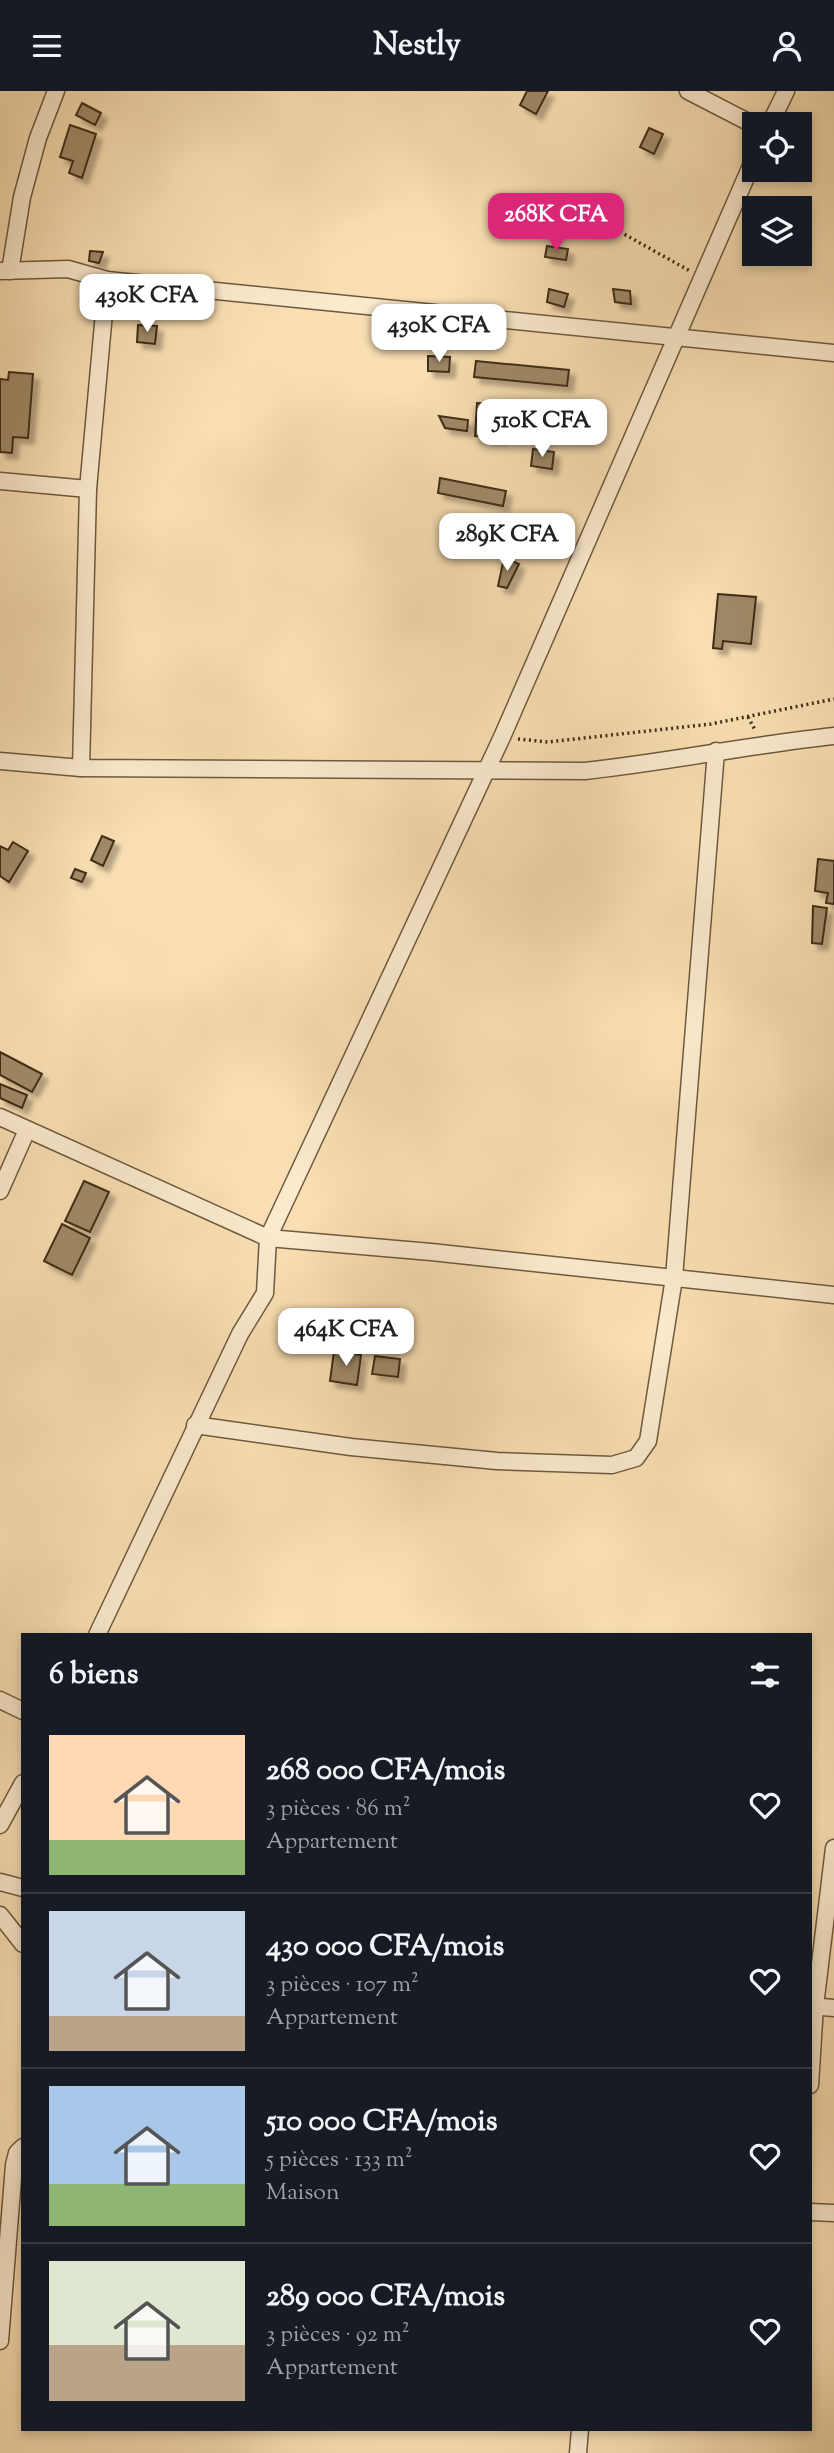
<!DOCTYPE html>
<html lang="fr">
<meta charset="utf-8">
<style>
body{margin:0;font-family:"Sorts Mill Goudy",serif;background:#20242c;color:#f1f3f6;height:100vh;display:flex;flex-direction:column;font-size:26px;white-space:nowrap}
*{box-sizing:border-box;margin:0}
p{font-size:23px;color:#9ea1a6}
.icon{flex:none;width:38px;height:38px;fill:none;stroke:currentColor;stroke-width:2;stroke-linecap:round;stroke-linejoin:round}
.map{position:relative;flex:1;overflow:hidden}
.panel{position:absolute;left:21px;top:1542px;width:791px;height:798px;display:flex;flex-direction:column;background:#171b24;border-radius:0px;box-shadow:0 4px 10px #0003}
.panel>*{flex:none}
.tools{position:absolute;left:742px;top:21px;display:grid;gap:14px}
.tools a{display:grid;place-items:center;width:70px;height:70px;border-radius:0px;background:#171b24;box-shadow:0 4px 10px #0003;font-size:35px}
.price{position:absolute;translate:-50% -60px;padding:0 16px;border-radius:14px;background:#fff;color:#222;font-size:23px;line-height:46px;filter:drop-shadow(0 2px 4px #0008)}
.price::after{content:'';position:absolute;left:50%;top:42px;width:21px;height:16px;margin-left:-10px;background:inherit;clip-path:polygon(0 0,100% 0,50% 100%)}
.price.active{background:#db2777;color:#fff}
ul{padding:0;list-style:none}
li{display:flex;align-items:center;gap:21px;height:175px;padding:0 28px}
li+li{border-top:2px solid #363941}
li span{display:grid;place-items:center;flex:none;width:196px;height:140px;border-radius:0px;color:#555}
li>.icon{margin-inline-start:auto}
span .icon{width:84px;height:84px;fill:#fffc;stroke-width:1}
li b{font-size:30px}
h2{display:flex;justify-content:space-between;align-items:center;height:84px;padding:0 28px;font-size:30px}
header{display:flex;justify-content:space-between;align-items:center;height:91px;padding:0 28px;background:#171b24;font-size:32px;font-weight:800}
.map>svg:first-child{display:block}
.building{fill:#a08a68;stroke:#3f2d17;stroke-width:2;filter:url(#shadow)}
.lines{fill:none;stroke-linecap:round;stroke-linejoin:round}
.street-casing{stroke:#6e5a3e;stroke-width:19}
.path{stroke:#3f2d17;stroke-width:3.5;stroke-dasharray:2 3.5;stroke-linecap:butt}
.street{stroke:#fbeace;stroke-width:16}
</style>
<header><svg class="icon" aria-label="menu" viewBox="0 0 24 24"><path d="M4 6h16M4 12h16M4 18h16"/></svg>Nestly<svg class="icon" aria-label="person" viewBox="0 0 24 24"><circle cx="12" cy="8" r="4"/><path d="M4 21q1-7 8-7t8 7"/></svg></header>
<div class="map">
<svg width="834" height="2362" viewBox="0 0 834 2362">
<defs>
<filter id="shadow"><feDropShadow dx="6" dy="6" stdDeviation="2" flood-color="#0004"/></filter>
</defs>
<rect width="100%" height="100%" fill="#f9dfb3"/>
<filter id="stains"><feTurbulence type="fractalNoise" baseFrequency=".00286" numOctaves="4"/><feColorMatrix values="0 0 0 0 .2 0 0 0 0 .09 0 0 0 0 .02 0 0 0 .5 -.17"/></filter>
<radialGradient id="worn" r=".72"><stop offset=".6" stop-color="#630" stop-opacity="0"/><stop offset="1" stop-color="#630" stop-opacity=".3"/></radialGradient>
<g class="building">
<path d="M527,0H548L536,23L520,14Z"/>
<path d="M82,12L101,22L95,34L76,24Z"/>
<path d="M70,34L96,43L82,87L69,82L73,70L60,66Z"/>
<path d="M649,37L663,43L654,63L640,56Z"/>
<path d="M547,155L568,158L566,169L545,166Z"/>
<path d="M90,160L103,161L99,172L89,170Z"/>
<path d="M549,198L568,203L564,216L547,211Z"/>
<path d="M613,198L630,200L631,213L615,211Z"/>
<path d="M138,234L157,235L155,253L137,251Z"/>
<path d="M428,265L450,266L449,281L428,280Z"/>
<path d="M476,270L569,279L567,295L474,286Z"/>
<path d="M9,281L33,283L28,347L13,346L12,362L0,361V288L8,289Z"/>
<path d="M477,312L504,314L501,347L475,345Z"/>
<path d="M439,325L468,329L467,340L445,337Z"/>
<path d="M533,358L554,361L552,378L531,375Z"/>
<path d="M440,387L506,400L503,415L438,402Z"/>
<path d="M504,467L519,473L507,497L498,495Z"/>
<path d="M718,503L756,506L751,553L723,550L722,558L713,557Z"/>
<path d="M102,745L114,750L103,775L91,769Z"/>
<path d="M13,751L28,760L9,791L0,785V755L8,759Z"/>
<path d="M818,768L834,770V813L826,812L828,802L815,800Z"/>
<path d="M75,778L86,782L82,791L71,787Z"/>
<path d="M813,815L827,817L822,853L812,852Z"/>
<path d="M0,961L42,983L32,1001L0,984Z"/>
<path d="M0,993L27,1004L22,1017L0,1007Z"/>
<path d="M84,1090L109,1101L90,1141L65,1130Z"/>
<path d="M62,1133L90,1147L72,1184L44,1170Z"/>
<path d="M334,1260L361,1264L357,1294L330,1290Z"/>
<path d="M375,1265L400,1268L398,1286L372,1283Z"/>
</g>
<g class="lines">
<g class="street-casing">
<g id="street">
<path d="M688,0L754,34"/>
<path d="M770,33L786,0"/>
<path d="M0,180L68,178L107,189L834,262"/>
<path d="M10,180L22,106L38,47L56,0"/>
<path d="M0,390L88,398"/>
<path d="M0,670L81,677L585,680C668,671 750,654 834,645"/>
<path d="M81,677L88,398L107,189"/>
<path d="M0,1026L268,1147L431,1161L834,1204"/>
<path d="M0,1100L27,1039"/>
<path d="M195,1334L351,1356L497,1370L612,1374L636,1367L648,1350L674,1187L716,660"/>
<path d="M97,1544L240,1243L265,1202L268,1147L502,646L754,68"/>
<path d="M0,1609L23,1620"/>
<path d="M0,1734L23,1692"/>
<path d="M0,1791L23,1797"/>
<path d="M0,1824L23,1853"/>
<path d="M810,1915L834,1917"/>
<path d="M810,1994L815,1915L834,1757"/>
<path d="M810,2121L834,2122"/>
<path d="M0,2250L14,2074L17,2062L23,2056"/>
<path d="M578,2362L580,2338"/>
</g>
</g>
<g class="path">
<path d="M615,138L690,180"/>
<path d="M748,626L755,639"/>
<path d="M518,648L548,651L711,633L834,608"/>
</g>
<use href="#street" class="street"/>
</g>
<rect width="100%" height="100%" filter="url(#stains)"/>
<rect width="100%" height="100%" fill="url(#worn)"/>
</svg>
<div class="tools">
<a><svg class="icon" aria-label="locate" viewBox="0 0 24 24"><circle cx="12" cy="12" r="6"/><path d="M12 2v4M12 18v4M2 12h4M18 12h4"/></svg></a>
<a><svg class="icon" aria-label="layers" viewBox="0 0 24 24"><path d="M12 4l9 5-9 5-9-5zM3 14l9 5 9-5"/></svg></a>
</div>
<b class="price active" style="left:556px;top:162px">268K CFA</b>
<b class="price" style="left:147px;top:243px">430K CFA</b>
<b class="price" style="left:439px;top:273px">430K CFA</b>
<b class="price" style="left:542px;top:368px">510K CFA</b>
<b class="price" style="left:507px;top:482px">289K CFA</b>
<b class="price" style="left:346px;top:1277px">464K CFA</b>
<section class="panel">
<h2>6 biens<svg class="icon" aria-label="filters" viewBox="0 0 24 24"><path d="M4 7h16M4 17h16"/><circle cx="9" cy="7" r="2"/><circle cx="15" cy="17" r="2"/></svg></h2>
<ul>
<li><span style="background:linear-gradient(#ffd9b3 75%,#8fb573 0)"><svg class="icon" aria-label="home" viewBox="0 0 24 24"><path d="M3 11l9-7 9 7M6 9v11h12V9"/></svg></span><div><b>268 000 CFA/mois</b><p>3 pièces · 86 m²</p><p>Appartement</p></div><svg class="icon" aria-label="heart" viewBox="0 0 24 24"><path d="M12 20l-8-8c-3-5 5-10 8-4 3-6 11-1 8 4z"/></svg></li>
<li><span style="background:linear-gradient(#c9d6e8 75%,#b9a48a 0)"><svg class="icon" aria-label="home" viewBox="0 0 24 24"><path d="M3 11l9-7 9 7M6 9v11h12V9"/></svg></span><div><b>430 000 CFA/mois</b><p>3 pièces · 107 m²</p><p>Appartement</p></div><svg class="icon" aria-label="heart" viewBox="0 0 24 24"><path d="M12 20l-8-8c-3-5 5-10 8-4 3-6 11-1 8 4z"/></svg></li>
<li><span style="background:linear-gradient(#a9c7e8 70%,#8fb573 0)"><svg class="icon" aria-label="home" viewBox="0 0 24 24"><path d="M3 11l9-7 9 7M6 9v11h12V9"/></svg></span><div><b>510 000 CFA/mois</b><p>5 pièces · 133 m²</p><p>Maison</p></div><svg class="icon" aria-label="heart" viewBox="0 0 24 24"><path d="M12 20l-8-8c-3-5 5-10 8-4 3-6 11-1 8 4z"/></svg></li>
<li><span style="background:linear-gradient(#dfe7d0 60%,#b9a48a 0)"><svg class="icon" aria-label="home" viewBox="0 0 24 24"><path d="M3 11l9-7 9 7M6 9v11h12V9"/></svg></span><div><b>289 000 CFA/mois</b><p>3 pièces · 92 m²</p><p>Appartement</p></div><svg class="icon" aria-label="heart" viewBox="0 0 24 24"><path d="M12 20l-8-8c-3-5 5-10 8-4 3-6 11-1 8 4z"/></svg></li>
</ul>
</section>
</div>
